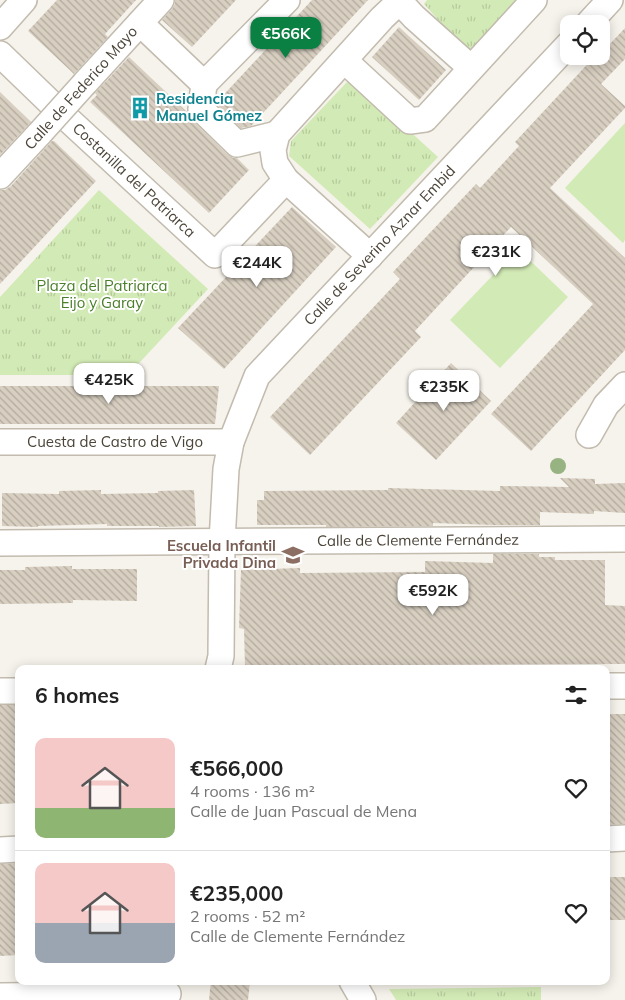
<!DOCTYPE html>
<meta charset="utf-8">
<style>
body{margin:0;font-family:Mulish,sans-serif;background:#f2f2f2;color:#222;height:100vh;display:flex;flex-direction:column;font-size:19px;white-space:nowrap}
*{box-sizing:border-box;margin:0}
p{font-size:16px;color:#767676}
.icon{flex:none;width:28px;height:28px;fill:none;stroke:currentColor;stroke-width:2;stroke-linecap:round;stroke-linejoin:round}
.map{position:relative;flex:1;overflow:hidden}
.drawer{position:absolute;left:15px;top:665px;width:595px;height:320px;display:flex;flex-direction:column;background:#fff;border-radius:10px;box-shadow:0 2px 12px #0003}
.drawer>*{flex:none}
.buttons{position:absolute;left:560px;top:15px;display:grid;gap:10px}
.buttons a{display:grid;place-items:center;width:50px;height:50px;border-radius:10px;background:#fff;box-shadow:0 2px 12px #0003;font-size:25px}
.price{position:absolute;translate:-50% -42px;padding:0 11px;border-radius:10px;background:#fff;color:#222;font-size:16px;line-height:32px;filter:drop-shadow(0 1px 2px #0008)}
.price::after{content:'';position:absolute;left:50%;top:30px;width:15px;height:11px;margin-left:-8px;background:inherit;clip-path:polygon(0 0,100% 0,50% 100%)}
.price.on{background:#0b8043;color:#fff}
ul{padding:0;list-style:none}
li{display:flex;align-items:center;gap:15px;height:125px;padding:0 20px}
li+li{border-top:1px solid #e0e0e0}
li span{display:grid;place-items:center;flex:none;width:140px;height:100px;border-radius:10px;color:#555}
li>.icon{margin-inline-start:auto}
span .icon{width:60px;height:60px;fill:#fffc;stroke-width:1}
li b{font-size:21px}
h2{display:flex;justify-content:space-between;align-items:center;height:60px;padding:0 20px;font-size:21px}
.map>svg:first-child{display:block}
.park{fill:url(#park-tufts)}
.garden{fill:#d2eab5}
.building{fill:url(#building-back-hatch)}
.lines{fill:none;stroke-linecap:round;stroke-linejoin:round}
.street-casing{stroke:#c2bbae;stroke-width:28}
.street{stroke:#fff;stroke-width:25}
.street-bridge-casing{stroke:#c2bbae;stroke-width:28;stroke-linecap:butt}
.street-bridge{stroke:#fff;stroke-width:25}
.tree{fill:#97b381}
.labels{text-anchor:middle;stroke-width:4;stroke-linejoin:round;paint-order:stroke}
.street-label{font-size:15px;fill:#4b4439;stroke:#fff}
.culture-label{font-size:15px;font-weight:bold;fill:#0d838f;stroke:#fff;text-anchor:start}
.park-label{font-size:15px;fill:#4a7f2a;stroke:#fff}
.education-label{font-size:15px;font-weight:bold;fill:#785e54;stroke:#fff;text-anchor:end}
</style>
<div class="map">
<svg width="625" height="1000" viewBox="0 0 625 1000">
<defs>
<pattern id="park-tufts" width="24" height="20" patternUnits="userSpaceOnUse" patternTransform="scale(1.25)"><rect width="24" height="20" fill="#d2eab5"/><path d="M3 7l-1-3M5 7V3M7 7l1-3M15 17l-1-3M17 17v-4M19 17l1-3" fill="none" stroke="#b6ca9c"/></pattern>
<pattern id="building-back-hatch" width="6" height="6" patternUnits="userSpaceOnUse" patternTransform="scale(1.25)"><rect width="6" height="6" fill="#d8cfc1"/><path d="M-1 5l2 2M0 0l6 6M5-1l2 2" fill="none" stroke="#b1aa9e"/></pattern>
</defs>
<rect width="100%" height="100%" fill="#f6f3ec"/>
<g class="park">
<path d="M427,0H519L469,54L424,4Z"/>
<path d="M347,82L359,85L438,157L370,229L289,156L291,141Z"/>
<path d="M99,190L208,289L128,375H0V297Z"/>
<path d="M541,987V1000H396L389,989Z"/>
</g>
<g class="garden">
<path d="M625,123V240L623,243L565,188Z"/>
<path d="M518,249L568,297L500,368L450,320Z"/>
</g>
<g class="building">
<path d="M57,0H136L105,34L108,37L74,74L28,31Z"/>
<path d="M175,0H236L192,47L162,20L172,9L175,4Z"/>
<path d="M312,0H368L251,126L241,128L216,103Z"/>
<path d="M399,27L446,70L419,100L372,57Z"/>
<path d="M625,28V59L601,84L625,106V108L550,188L625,258V350L531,451L491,414L593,304L511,227L415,331L421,337L310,455L270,417L400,279L393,272L476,184L480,188L519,146L515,142L595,56H601V50L605,46L607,47Z"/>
<path d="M129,57L187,112L191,119L227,154L233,158H237L249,170L209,213L90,102L97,95L95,93Z"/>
<path d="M0,92L31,122L0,155Z"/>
<path d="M52,141H54L96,181L0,284V190H5L11,186Z"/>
<path d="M292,207L336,247L224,369L178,328Z"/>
<path d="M451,363L491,401L436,460L396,423Z"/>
<path d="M0,386H219L215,424H0Z"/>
<path d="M560,478L595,479V484L625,483V513L594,511V514L540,512V525H494L433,523V526L326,527V525H257V500H264V491L388,490V488L500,491V486L569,487Z"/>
<path d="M101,490V494L158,493V491L194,490L196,526L159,527V526H107V524L38,526V527L2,526V493L59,494V491Z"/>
<path d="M493,554H539V557H555V560H605V605L625,606V664L403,665V669H310V666L245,667L244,629L239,628L241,570L300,568V573L425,572V561L493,563Z"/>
<path d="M72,566V569H137V601L73,600V603L0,604V570H25V567Z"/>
<path d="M0,705H19V803L0,804Z"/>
<path d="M606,714H625V824L606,825Z"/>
<path d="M19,863V955L0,956V864Z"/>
<rect x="606" y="877" width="19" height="43"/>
<path d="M211,981H250L248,1000H209Z"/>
</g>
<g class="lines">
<g class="street-casing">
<g id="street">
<path d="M398,0L414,17L471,68"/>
<path d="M140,23L204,84L287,0"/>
<path d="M588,24L610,0"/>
<path d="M0,27L24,0"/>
<path id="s1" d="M0,54L60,112L215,255L286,180"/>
<path d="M345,61L410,121L425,119L534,0"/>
<path d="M85,83L161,0"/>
<path d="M204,84L201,109L237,144L277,134"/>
<path d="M0,176L40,133"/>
<path d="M370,256L286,180L275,163L273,150L277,134L382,18L401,0"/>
<path d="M589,435L606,405L625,385"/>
<path id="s2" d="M0,442H231"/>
<path id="s3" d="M0,543L625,539"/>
<path id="s4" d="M218,669L221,656L222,542L226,469L231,442L257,376L569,44"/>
<path d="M606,686H625"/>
<path d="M0,691H19"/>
<path d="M606,839L625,838"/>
<path d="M0,850L19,849"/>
<path d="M352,981L363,1000"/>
<path d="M0,996L168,994"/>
</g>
</g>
<use href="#street" class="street"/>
<g class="street-bridge-casing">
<path id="street-bridge" d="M40,133L85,83"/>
</g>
<use href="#street-bridge" class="street-bridge"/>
</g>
<circle class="tree" cx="558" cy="466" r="8"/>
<defs>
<g id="building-bare" transform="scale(1.725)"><path d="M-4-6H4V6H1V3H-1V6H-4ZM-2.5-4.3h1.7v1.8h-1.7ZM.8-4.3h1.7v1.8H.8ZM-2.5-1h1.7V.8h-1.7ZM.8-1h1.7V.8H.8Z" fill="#0f9aa8" stroke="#fff" stroke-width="2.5" paint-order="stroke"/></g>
<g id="school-bare" transform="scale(1.725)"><path d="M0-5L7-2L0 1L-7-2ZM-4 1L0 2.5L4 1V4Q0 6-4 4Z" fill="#8d6e63" stroke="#fff" stroke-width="2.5" paint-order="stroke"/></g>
</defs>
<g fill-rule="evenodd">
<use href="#building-bare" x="140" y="108"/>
<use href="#school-bare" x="293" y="555"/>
</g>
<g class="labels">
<g class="street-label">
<text transform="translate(81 88) rotate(-48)" y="5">Calle de Federico Mayo</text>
<text dy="5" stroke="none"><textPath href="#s1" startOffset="184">Costanilla del Patriarca</textPath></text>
<text dy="5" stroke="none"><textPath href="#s4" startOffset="478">Calle de Severino Aznar Embid</textPath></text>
<text dy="5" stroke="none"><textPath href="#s2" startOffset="115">Cuesta de Castro de Vigo</textPath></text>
<text dy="5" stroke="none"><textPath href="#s3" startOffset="418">Calle de Clemente Fernández</textPath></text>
</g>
<g class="culture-label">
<text x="156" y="104">Residencia<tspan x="156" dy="17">Manuel Gómez</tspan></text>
</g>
<g class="park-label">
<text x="102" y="291">Plaza del Patriarca<tspan x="102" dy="17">Eijo y Garay</tspan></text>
</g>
<g class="education-label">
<text x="276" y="551">Escuela Infantil<tspan x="276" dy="17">Privada Dina</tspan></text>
</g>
</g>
</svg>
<div class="buttons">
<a><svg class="icon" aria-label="locate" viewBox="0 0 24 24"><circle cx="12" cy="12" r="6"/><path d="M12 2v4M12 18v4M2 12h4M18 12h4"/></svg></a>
</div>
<b class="price on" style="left:286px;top:59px">€566K</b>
<b class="price" style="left:496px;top:277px">€231K</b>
<b class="price" style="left:257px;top:288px">€244K</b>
<b class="price" style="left:109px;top:405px">€425K</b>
<b class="price" style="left:444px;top:412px">€235K</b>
<b class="price" style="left:433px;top:616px">€592K</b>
<section class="drawer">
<h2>6 homes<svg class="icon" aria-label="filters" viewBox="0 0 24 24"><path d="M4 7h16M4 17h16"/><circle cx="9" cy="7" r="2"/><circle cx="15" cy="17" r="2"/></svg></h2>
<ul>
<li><span style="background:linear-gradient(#f6c9c9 70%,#8fb573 0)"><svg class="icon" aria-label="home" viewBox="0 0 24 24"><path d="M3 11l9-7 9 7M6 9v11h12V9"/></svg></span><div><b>€566,000</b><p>4 rooms · 136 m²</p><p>Calle de Juan Pascual de Mena</p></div><svg class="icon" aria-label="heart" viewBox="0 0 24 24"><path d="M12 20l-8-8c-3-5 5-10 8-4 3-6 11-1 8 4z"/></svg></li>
<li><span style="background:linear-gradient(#f6c9c9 60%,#9aa5b1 0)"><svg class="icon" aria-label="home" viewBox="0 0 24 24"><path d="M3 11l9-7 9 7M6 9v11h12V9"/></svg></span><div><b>€235,000</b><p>2 rooms · 52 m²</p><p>Calle de Clemente Fernández</p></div><svg class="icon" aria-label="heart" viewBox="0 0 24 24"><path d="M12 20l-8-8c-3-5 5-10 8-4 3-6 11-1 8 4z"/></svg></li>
</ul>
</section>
</div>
